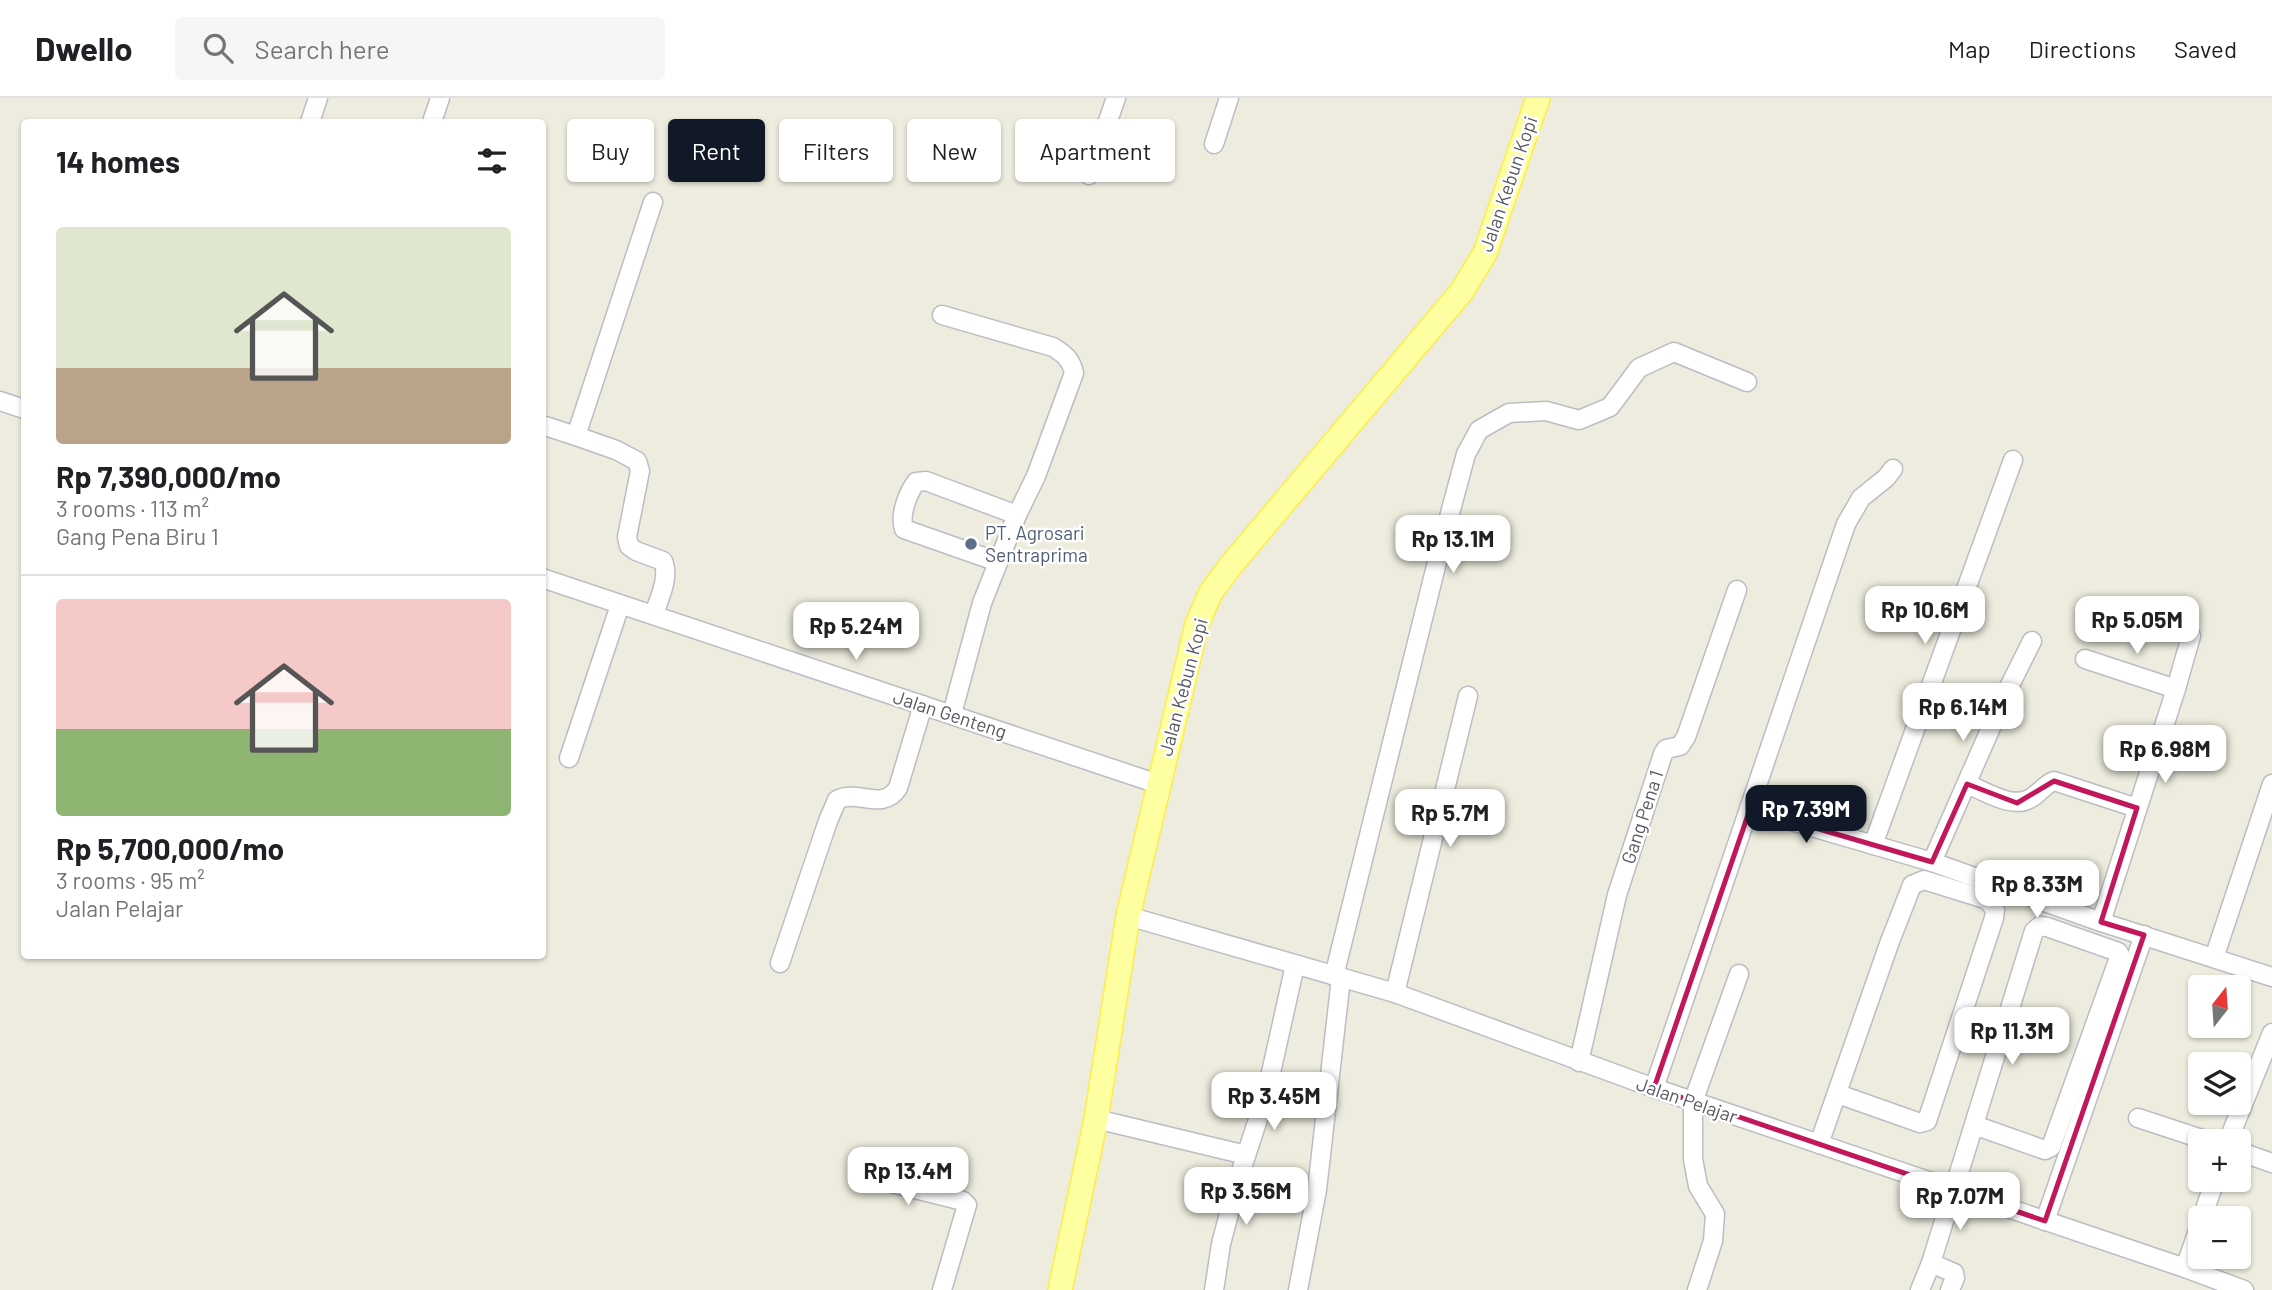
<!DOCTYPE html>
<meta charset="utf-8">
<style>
body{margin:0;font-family:Barlow,sans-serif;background:#f6f6f6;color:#202124;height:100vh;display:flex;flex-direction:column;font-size:26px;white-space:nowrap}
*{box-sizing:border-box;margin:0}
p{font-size:23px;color:#757577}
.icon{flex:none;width:38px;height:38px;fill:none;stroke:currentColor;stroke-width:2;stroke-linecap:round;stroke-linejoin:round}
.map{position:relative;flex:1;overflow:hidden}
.drawer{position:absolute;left:21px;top:21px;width:525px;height:840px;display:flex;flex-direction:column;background:#fff;border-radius:7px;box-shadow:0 2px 5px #0004}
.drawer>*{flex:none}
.hud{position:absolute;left:567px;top:21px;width:665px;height:63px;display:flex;gap:14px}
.needle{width:46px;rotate:17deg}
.buttons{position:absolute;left:2188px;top:877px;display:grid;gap:14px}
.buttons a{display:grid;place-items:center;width:63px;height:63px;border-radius:7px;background:#fff;box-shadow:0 2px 5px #0004;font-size:35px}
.price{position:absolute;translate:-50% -60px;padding:0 16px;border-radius:14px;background:#fff;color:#222;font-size:23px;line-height:46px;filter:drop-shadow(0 2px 4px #0008)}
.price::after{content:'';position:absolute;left:50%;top:42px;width:21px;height:16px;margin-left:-10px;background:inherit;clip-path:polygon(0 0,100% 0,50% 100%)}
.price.current{background:#111827;color:#fff}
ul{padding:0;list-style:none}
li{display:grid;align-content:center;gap:14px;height:371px;padding:0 35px}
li+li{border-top:2px solid #e0e0e0}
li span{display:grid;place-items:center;height:217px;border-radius:7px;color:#555}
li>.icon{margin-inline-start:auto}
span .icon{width:126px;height:126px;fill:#fffc;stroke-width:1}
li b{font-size:30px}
h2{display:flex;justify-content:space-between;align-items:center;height:84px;padding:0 35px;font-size:30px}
.pill{padding:0 24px;border-radius:7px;background:#fff;box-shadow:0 2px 5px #0004;font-size:24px;line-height:63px}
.pill.current{background:#111827;color:#fff}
header{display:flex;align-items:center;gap:42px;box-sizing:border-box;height:98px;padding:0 35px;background:#fff;border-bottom:2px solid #e0e0e0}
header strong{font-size:33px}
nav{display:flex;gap:38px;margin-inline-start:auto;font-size:24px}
.search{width:490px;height:63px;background:#f6f6f6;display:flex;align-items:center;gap:18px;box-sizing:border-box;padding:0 24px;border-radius:7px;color:#757577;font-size:26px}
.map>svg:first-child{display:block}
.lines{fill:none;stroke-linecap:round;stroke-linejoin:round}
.minor-casing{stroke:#bbbdc4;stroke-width:21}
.major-casing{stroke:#ffed45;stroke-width:26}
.minor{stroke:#fff;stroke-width:18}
.major{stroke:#fdffa1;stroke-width:23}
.marked{fill:none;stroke:#c2185b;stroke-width:5;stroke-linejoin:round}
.service-dot{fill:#5c6f8a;stroke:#fff;stroke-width:2.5}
.labels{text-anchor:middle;stroke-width:5;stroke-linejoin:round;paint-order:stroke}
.street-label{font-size:19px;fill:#575a61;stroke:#fff}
.service-label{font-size:19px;fill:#4e5e75;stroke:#fff;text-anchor:start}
</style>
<header>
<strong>Dwello</strong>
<div class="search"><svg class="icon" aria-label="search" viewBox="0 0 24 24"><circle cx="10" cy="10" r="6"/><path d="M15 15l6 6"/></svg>Search here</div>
<nav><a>Map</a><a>Directions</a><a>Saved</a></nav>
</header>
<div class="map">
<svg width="2272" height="1192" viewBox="0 0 2272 1192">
<rect width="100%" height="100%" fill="#edecde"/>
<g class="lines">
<g class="minor-casing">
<g id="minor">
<path d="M310,24L318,0"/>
<path d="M432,24L440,0"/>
<path d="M1214,46L1229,0"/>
<path d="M1089,77L1116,0"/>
<path d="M653,104L576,338L616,352L637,363L640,373L627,439L629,448L636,453L663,463C670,479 659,501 654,516"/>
<path d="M942,217L1053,249C1064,256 1071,261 1074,275L1036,378L1017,417L982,505L952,616"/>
<path d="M0,303L24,311"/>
<path d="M542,327L576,338"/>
<path d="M998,464L904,431C899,417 908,395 916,384L926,383L1017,417"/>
<path d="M542,480L1158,686"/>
<path d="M2085,561L2176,591"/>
<path d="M569,660L620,507"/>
<path d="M1967,686C1985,693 2013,712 2031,700C2040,695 2045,686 2054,683L2137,710"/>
<path d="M1750,711L1932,764L2101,824L2272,879"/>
<path d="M1873,747L2013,362"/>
<path d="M1932,764L2007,593L2032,543"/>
<path d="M1128,818L1395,895L1654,990L2185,1170L2244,1192"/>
<path d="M2101,824L2176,591L2191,538"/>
<path d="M2214,860L2272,686"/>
<path d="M780,865L828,723L837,702C858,691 882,714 898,690L923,607"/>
<path d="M1334,878L1438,460L1466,356L1479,332L1509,315L1546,313L1579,322L1610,309L1639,270L1674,254L1747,284"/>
<path d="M1395,895L1468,598"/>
<path d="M1579,964L1617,797L1663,656L1666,651L1680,648L1686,639L1737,492"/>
<path d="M1654,990L1846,426L1861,400L1886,380L1893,371"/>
<path d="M2138,1020L2208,1043"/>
<path d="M1096,1021L1246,1057"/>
<path d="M2228,1043L2272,935"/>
<path d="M1819,1046L1889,846L1912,787L1924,782L1988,802L1995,812L1994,820L1927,1023L1920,1025L1838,996"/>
<path d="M2238,1053L2272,1065"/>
<path d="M871,1080L963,1103L967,1107L942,1192"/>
<path d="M2202,1120L2215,1082"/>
<path d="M2045,1123L2144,837"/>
<path d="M1931,1165L1954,1175L1955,1180L1950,1192"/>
<path d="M2185,1170L2200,1127"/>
<path d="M1214,1192L1221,1146L1237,1085L1266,997L1295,867"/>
<path d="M1298,1192L1317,1092L1341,880"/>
<path d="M1697,1192L1713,1143L1715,1116L1698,1088L1693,1061V1004L1739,876"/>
<path d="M1920,1192L1931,1165L2034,833L2040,828L2047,829L2118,854L2120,857L2051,1049L2045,1052L1974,1027"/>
</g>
</g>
<g class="major-casing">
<path id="major" d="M1060,1192L1096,1021L1128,818L1197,526L1211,494L1232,466L1462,193L1485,155L1538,0"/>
</g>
<use href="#minor" class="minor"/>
<use href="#major" class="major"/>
</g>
<path class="marked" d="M2054,683L2137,710L2101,824L2144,837L2045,1123L1654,990L1750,711L1932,764L1967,686L2017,705Z"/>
<circle class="service-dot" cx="971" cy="446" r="7"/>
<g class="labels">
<g class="street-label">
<text transform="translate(1508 86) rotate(-71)" y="7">Jalan Kebun Kopi</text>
<text transform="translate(1183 589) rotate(-75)" y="7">Jalan Kebun Kopi</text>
<text transform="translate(950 616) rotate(18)" y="7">Jalan Genteng</text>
<text transform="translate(1642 719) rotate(-72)" y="7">Gang Pena 1</text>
<text transform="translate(1687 1002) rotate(19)" y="7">Jalan Pelajar</text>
</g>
<g class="service-label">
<text x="985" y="442">PT. Agrosari<tspan x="985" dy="22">Sentraprima</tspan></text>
</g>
</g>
</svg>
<div class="buttons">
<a><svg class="needle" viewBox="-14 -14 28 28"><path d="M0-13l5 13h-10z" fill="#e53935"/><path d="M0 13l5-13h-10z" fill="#757577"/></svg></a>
<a><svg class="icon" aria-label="layers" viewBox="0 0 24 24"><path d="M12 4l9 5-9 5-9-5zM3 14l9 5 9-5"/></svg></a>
<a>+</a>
<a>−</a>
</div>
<b class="price" style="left:1453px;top:477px">Rp 13.1M</b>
<b class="price" style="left:1925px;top:548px">Rp 10.6M</b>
<b class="price" style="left:2137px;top:558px">Rp 5.05M</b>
<b class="price" style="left:856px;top:564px">Rp 5.24M</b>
<b class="price" style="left:1963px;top:645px">Rp 6.14M</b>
<b class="price" style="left:2165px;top:687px">Rp 6.98M</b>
<b class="price current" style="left:1806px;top:747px">Rp 7.39M</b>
<b class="price" style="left:1450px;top:751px">Rp 5.7M</b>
<b class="price" style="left:2037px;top:822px">Rp 8.33M</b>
<b class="price" style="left:2012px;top:969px">Rp 11.3M</b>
<b class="price" style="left:1274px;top:1034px">Rp 3.45M</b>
<b class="price" style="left:908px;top:1109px">Rp 13.4M</b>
<b class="price" style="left:1246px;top:1129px">Rp 3.56M</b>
<b class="price" style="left:1960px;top:1134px">Rp 7.07M</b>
<div class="hud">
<a class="pill">Buy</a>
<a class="pill current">Rent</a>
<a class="pill">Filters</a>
<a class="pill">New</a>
<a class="pill">Apartment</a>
</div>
<section class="drawer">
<h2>14 homes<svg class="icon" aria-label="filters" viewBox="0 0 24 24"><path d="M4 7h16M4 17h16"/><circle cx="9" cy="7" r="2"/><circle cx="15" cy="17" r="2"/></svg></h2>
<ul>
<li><span style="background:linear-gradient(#dfe7d0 65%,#b9a48a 0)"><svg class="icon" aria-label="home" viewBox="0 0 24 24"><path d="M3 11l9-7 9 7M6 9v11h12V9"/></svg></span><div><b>Rp 7,390,000/mo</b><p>3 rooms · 113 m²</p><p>Gang Pena Biru 1</p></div></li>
<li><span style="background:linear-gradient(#f6c9c9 60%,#8fb573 0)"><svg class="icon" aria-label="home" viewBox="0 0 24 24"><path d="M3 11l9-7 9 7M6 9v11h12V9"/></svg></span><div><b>Rp 5,700,000/mo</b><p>3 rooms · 95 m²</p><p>Jalan Pelajar</p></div></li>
</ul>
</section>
</div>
